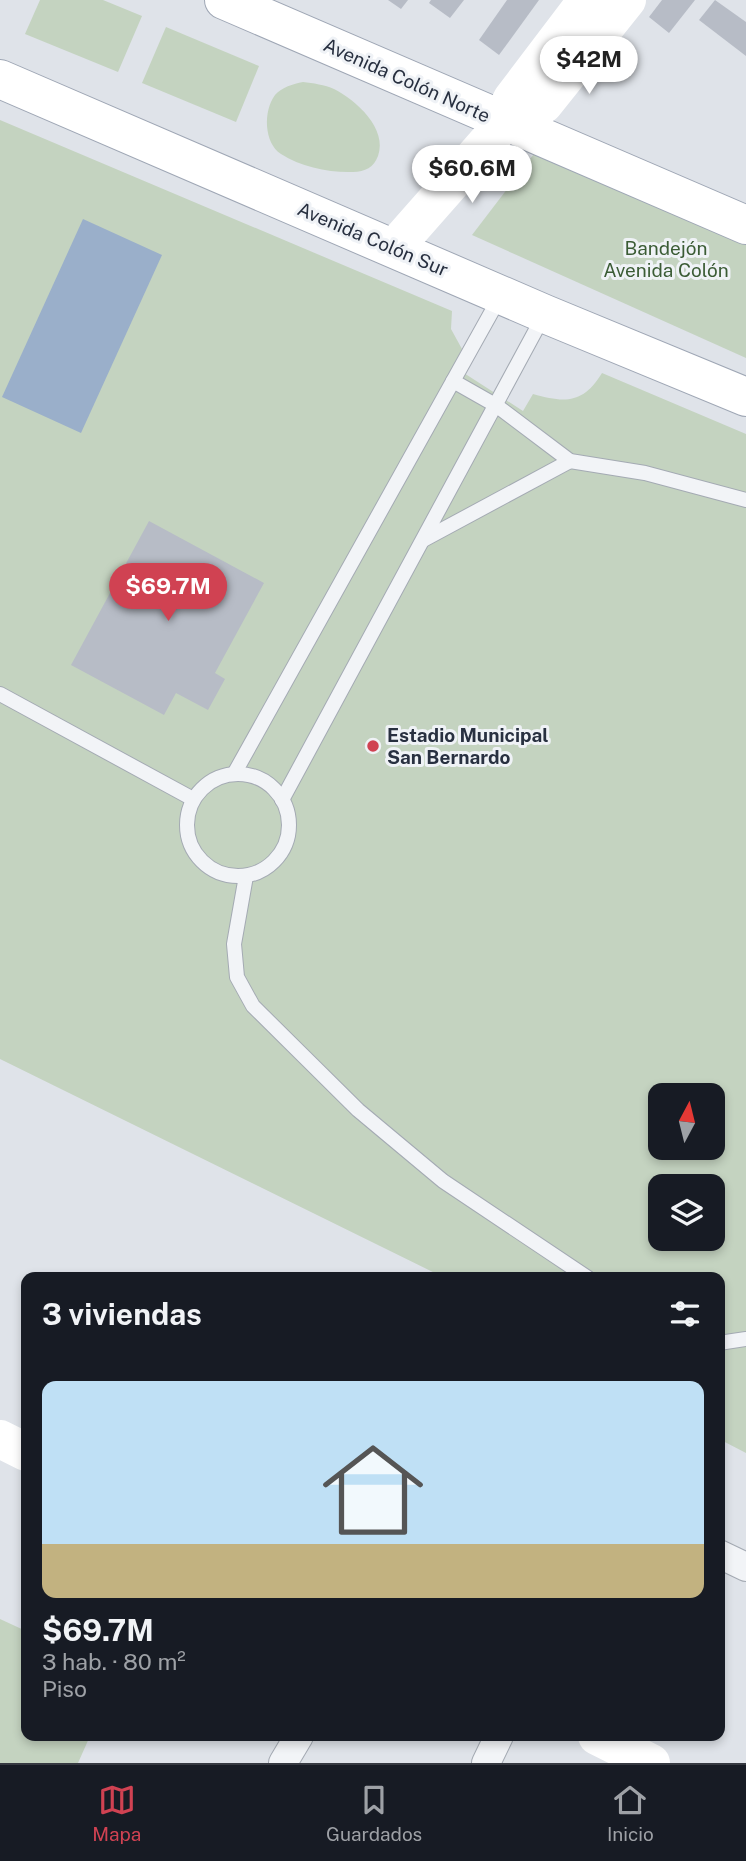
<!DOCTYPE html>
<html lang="es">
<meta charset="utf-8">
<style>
body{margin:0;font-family:"Public Sans",sans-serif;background:#242831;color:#f1f3f6;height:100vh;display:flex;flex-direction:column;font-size:26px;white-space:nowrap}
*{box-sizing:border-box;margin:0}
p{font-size:23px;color:#9ea1a6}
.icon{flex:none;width:38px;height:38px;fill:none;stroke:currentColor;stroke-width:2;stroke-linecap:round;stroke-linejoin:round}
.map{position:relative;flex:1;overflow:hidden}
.drawer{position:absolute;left:21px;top:1272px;width:704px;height:469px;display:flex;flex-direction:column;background:#171b24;border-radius:14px;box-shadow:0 4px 10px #0003}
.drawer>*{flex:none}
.needle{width:46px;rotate:7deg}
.controls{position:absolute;left:648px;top:1083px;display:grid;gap:14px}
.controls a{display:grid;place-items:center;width:77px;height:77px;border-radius:14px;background:#171b24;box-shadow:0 4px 10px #0003;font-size:35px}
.price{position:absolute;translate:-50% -60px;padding:0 16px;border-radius:24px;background:#fff;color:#222;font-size:23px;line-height:46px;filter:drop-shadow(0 2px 4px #0008)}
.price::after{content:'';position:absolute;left:50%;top:42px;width:21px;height:16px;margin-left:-10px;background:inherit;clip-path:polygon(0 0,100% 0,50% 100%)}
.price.active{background:#d04252;color:#fff}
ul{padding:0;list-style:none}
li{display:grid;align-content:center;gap:14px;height:371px;padding:0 21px}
li span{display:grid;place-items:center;height:217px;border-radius:14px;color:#555}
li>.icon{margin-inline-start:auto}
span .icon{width:126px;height:126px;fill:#fffc;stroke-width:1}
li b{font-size:30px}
h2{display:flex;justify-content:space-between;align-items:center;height:84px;padding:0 21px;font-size:30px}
.tabs{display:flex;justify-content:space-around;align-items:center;height:98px;border-top:2px solid #363941;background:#171b24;font-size:19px;color:#9ea1a6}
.tabs a{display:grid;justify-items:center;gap:4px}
.tabs .active{color:#d04252}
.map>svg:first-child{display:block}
.green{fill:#c4d3c0;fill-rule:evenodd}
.water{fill:#9aafca}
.building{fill:#b7bcc6}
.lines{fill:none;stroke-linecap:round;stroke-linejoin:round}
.lane-casing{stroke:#a4aab3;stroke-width:16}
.street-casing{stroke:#a4aab3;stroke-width:30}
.primary-casing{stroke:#9fa7b5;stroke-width:40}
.lane{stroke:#f2f4f7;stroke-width:14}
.street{stroke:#f2f4f7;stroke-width:28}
.secondary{stroke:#fff;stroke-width:38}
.primary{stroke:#fff;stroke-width:38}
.poi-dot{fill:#d04252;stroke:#eff2f6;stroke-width:2.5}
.labels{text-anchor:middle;stroke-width:6;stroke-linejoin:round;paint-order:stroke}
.street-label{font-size:19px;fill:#283040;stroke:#eff2f6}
.park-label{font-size:19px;fill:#3b5c35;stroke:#eff2f6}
.poi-label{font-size:19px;font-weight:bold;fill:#283040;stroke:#eff2f6;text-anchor:start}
</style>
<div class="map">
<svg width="746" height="1763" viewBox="0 0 746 1763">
<rect width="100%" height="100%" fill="#dfe3e9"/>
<g class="green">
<path d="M40,0H103L142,16L118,72L25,34Z"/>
<path d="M166,27L259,66L236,122L142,83Z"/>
<path d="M303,82C313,83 325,85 334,89C356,100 388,129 378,156C374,167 365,172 353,172C330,173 301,167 281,154C264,143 263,111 275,95C282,87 293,84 303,82Z"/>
<path d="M0,120L452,311L451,329L462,349L453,366L523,411L533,394C565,403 583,404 602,373L746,434V1453L719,1439V1278L443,1277L0,1059ZM660,1096H712V1148H660ZM660,1186H712V1239H660Z"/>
<path d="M543,142L746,233V358L472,235Z"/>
<path d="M0,1619L26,1631V1736H90L78,1763H0Z"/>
</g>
<path class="water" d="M83,219L162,255L81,433L2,397Z"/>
<g class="building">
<path d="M388,0H408L401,9Z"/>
<path d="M431,0H464L450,18L429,3Z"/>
<path d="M507,0H539L499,55L479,40Z"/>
<path d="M662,0H695L669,33L649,17Z"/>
<path d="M715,0L746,22V56L699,20Z"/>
<path d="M149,521L264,583L215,673L225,679L208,710L176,693L164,715L71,665Z"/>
</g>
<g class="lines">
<g class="lane-casing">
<g id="lane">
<path d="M453,381L497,406L570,461L645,473L746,500"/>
<path d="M425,539L570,461"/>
<path d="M0,694L193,799"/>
<path d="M234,774L501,295"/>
<circle cx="238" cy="825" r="51"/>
<path d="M282,800L544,315"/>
<path d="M246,876L234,944L237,977L253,1006L358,1110L443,1181L588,1278"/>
<path d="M719,1343L746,1339"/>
</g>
</g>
<g class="street-casing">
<g id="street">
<path d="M719,1554L746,1567"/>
<path d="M283,1763L299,1736"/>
<path d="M486,1763L499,1736"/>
</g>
</g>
<g class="primary-casing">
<g id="primary">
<path d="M224,0L746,225"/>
<path d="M0,79L545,314L746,397"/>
</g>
</g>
<use href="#lane" class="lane"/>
<use href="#street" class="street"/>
<g class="secondary">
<path d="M505,122L522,119L544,104L627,0"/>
<path d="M394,248L505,122L506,111L512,99L587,0"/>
<path d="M0,1439L26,1452"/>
<path d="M597,1736L651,1763"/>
</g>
<use href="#primary" class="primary"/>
</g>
<circle class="poi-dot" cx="373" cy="746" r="7"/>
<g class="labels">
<g class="street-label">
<text transform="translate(407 80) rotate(24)" y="7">Avenida Colón Norte</text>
<text transform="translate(373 239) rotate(23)" y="7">Avenida Colón Sur</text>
</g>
<g class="park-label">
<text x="666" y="255">Bandejón<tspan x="666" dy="22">Avenida Colón</tspan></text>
</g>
<g class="poi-label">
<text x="387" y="742">Estadio Municipal<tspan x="387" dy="22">San Bernardo</tspan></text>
</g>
</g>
</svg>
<div class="controls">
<a><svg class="needle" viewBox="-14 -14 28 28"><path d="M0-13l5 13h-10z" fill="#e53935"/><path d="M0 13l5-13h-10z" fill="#9ea1a6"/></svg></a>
<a><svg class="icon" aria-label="layers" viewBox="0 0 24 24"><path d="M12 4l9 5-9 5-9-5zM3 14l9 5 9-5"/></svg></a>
</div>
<b class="price" style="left:589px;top:96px">$42M</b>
<b class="price" style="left:472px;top:205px">$60.6M</b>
<b class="price active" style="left:168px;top:623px">$69.7M</b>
<section class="drawer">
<h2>3 viviendas<svg class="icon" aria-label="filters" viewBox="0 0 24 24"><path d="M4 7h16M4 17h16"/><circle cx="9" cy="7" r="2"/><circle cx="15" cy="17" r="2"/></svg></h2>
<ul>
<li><span style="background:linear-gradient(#bfe0f5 75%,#c2b280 0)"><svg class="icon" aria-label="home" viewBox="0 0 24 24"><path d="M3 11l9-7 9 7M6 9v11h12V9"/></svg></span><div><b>$69.7M</b><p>3 hab. · 80 m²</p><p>Piso</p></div></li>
</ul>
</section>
</div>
<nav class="tabs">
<a class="active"><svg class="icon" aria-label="map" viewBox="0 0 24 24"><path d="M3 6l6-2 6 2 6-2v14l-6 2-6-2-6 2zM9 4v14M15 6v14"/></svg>Mapa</a>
<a><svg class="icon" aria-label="saved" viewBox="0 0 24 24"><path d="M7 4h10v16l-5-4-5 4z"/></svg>Guardados</a>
<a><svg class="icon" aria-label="home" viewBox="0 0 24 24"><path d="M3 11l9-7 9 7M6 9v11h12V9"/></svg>Inicio</a>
</nav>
